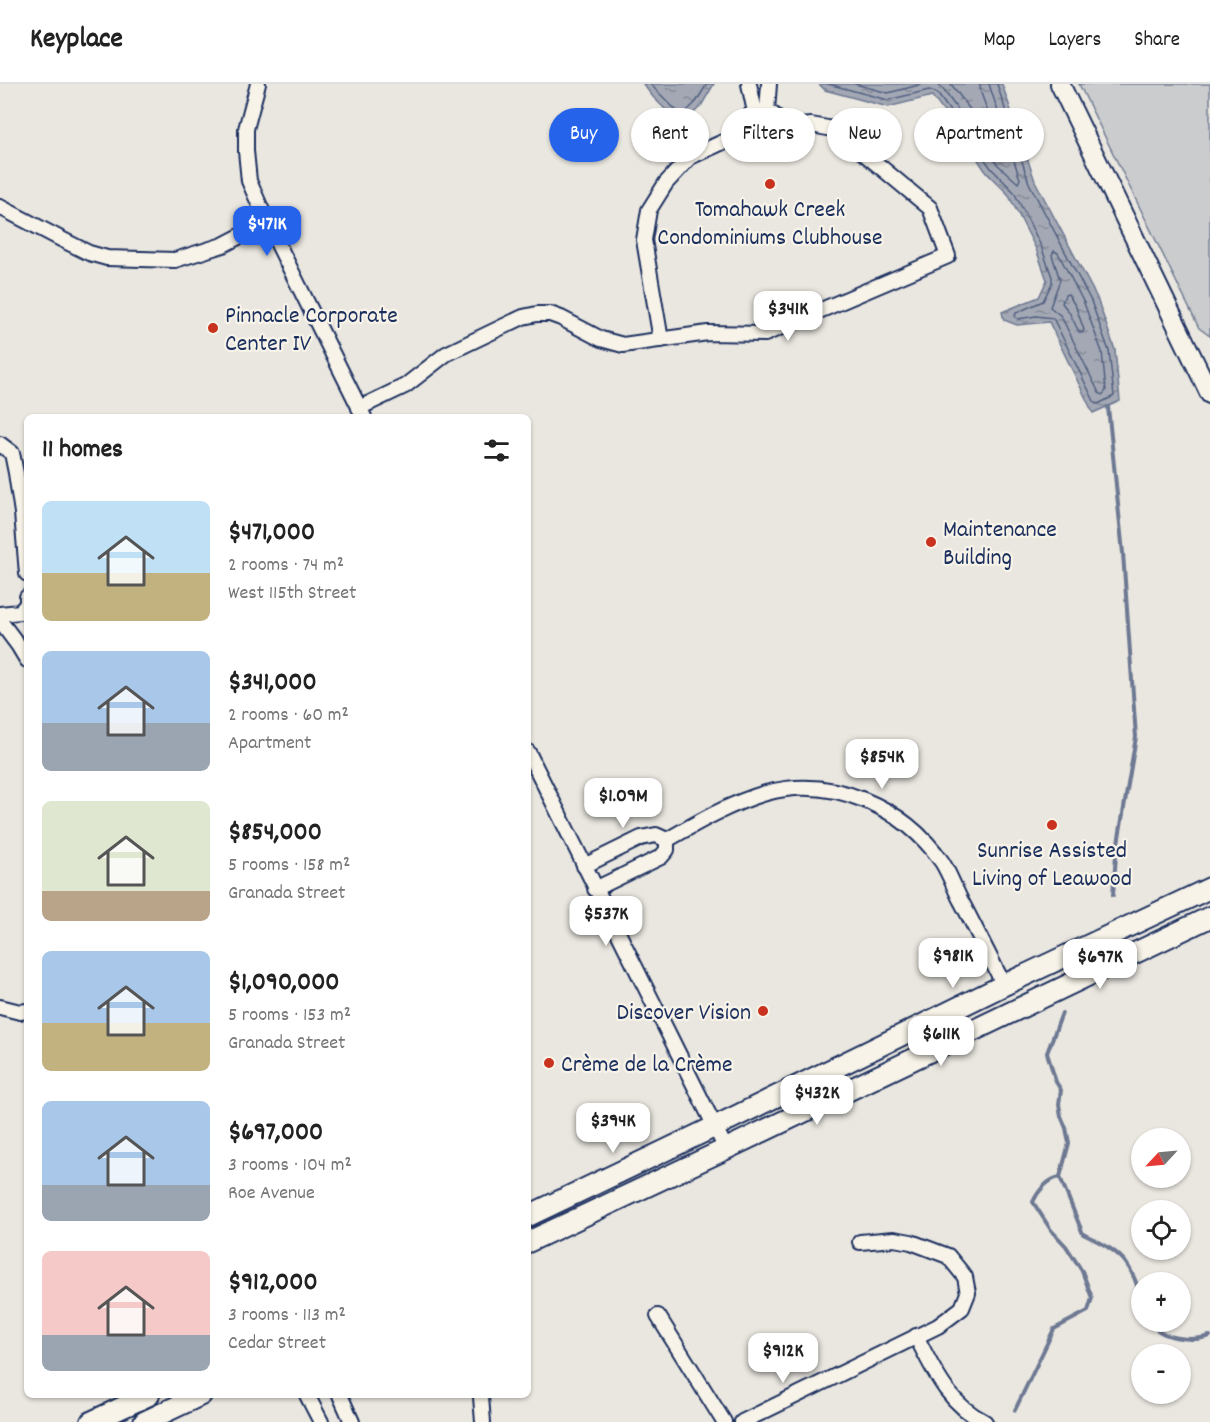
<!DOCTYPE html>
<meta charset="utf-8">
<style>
body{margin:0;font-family:Dekko,sans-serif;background:#f6f6f6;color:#222;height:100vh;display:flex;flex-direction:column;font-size:22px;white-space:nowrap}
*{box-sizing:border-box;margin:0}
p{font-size:20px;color:#767676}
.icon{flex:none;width:33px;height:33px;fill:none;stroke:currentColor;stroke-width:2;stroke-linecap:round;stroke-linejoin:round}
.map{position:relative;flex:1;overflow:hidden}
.side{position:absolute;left:24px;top:330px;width:507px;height:984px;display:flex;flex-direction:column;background:#fff;border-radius:9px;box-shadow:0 2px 4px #0004}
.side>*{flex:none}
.guide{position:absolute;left:549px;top:24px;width:570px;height:54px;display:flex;gap:12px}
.needle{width:39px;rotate:244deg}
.fabs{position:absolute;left:1131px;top:1044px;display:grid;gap:12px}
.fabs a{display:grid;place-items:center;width:60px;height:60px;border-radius:50%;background:#fff;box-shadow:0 2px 4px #0004;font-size:30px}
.price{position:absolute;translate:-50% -51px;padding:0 14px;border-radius:12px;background:#fff;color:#222;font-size:20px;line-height:39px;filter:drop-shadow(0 2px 3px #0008)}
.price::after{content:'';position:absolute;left:50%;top:36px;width:18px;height:14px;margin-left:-9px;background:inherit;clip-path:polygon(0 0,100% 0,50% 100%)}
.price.on{background:#2563eb;color:#fff}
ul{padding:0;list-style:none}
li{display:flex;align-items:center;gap:18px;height:150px;padding:0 18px}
li span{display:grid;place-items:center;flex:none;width:168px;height:120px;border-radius:9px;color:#555}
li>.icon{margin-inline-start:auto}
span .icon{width:72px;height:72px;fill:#fffc;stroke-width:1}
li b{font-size:26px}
h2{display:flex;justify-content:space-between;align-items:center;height:72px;padding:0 18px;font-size:26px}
.pill{padding:0 21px;border-radius:27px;background:#fff;box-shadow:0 2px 4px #0004;font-size:21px;line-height:54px}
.pill.on{background:#2563eb;color:#fff}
header{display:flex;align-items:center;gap:36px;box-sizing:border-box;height:84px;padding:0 30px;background:#fff;border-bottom:2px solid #e0e0e0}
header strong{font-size:28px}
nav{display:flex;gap:33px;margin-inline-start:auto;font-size:21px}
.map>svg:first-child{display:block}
.garden{fill:#cbcccd;stroke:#737e96;stroke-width:1.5}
.water{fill:url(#water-ripples);stroke:#6d7892;stroke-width:1.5}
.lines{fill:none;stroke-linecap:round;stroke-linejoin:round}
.shore{stroke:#515f80;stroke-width:1.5}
.stream{stroke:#6d7892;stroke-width:4}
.minor-casing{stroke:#1b2f5e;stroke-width:18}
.tertiary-casing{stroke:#1b2f5e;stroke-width:22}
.secondary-casing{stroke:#1b2f5e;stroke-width:24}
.minor{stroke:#f7f3e8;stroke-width:14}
.tertiary{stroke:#f7f3e8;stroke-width:18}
.secondary{stroke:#f7f3e8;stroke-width:20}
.poi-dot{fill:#c8321e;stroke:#f7f3e8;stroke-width:2}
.labels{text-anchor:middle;stroke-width:4.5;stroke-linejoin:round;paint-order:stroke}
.poi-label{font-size:24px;fill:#1b2f5e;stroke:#f7f3e8;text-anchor:start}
</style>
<header>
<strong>Keyplace</strong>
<nav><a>Map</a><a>Layers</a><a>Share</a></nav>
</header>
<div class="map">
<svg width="1210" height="1338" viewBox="0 0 1210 1338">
<defs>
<pattern id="water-ripples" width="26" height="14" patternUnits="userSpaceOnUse" patternTransform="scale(1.5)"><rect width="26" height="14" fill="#a3a8b4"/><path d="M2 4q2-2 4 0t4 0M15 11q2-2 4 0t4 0" fill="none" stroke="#848996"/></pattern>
</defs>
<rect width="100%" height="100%" fill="#eae7e0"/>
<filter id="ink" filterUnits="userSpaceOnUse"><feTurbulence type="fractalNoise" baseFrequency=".0167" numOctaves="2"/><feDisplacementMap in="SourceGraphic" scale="12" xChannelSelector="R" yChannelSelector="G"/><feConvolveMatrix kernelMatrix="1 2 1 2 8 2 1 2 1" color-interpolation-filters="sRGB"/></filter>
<g filter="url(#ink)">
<path class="garden" d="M1079,0H1210V252L1199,244Z"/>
<g class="water">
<path d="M643,0H714L701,22L681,41L653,13Z"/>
<path d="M819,0H1002L1035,97L1097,214L1115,266L1120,317L1093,329L1049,238L1017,241L1004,236L1002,228L1039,213L1047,196L1036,165L1008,110L986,88L967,59L932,12L888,23L825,6Z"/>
</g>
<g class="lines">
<g class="shore">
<path d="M650,0L682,32L696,18L707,0"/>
<path d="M828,0L888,16L929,6L937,9L991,84L1014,108L1041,162L1052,193V199L1043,217L1016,229L1015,233L1018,235L1036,232L1053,234L1095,319L1098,320L1114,312L1109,267L1091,217L1029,99L997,0"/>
<path d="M855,0L888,9L923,0"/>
<path d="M937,0L942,4L997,80L1018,99L1020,95L989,0"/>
<path d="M951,0L992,55L995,56L997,53L981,9L980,0"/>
<path d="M1054,167L1058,169L1084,219L1102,268L1106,307L1102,311L1099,309L1061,232L1050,223L1060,196L1052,171Z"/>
<path d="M1068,210L1076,223L1084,246L1082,249L1079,248L1069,228L1062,219L1065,211Z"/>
</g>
<g class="stream">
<path d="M1108,323L1123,469L1136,653L1116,771L1113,811"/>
<path d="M1062,929L1047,969L1056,998L1061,1006L1059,1020L1061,1032L1066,1044L1069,1059L1060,1093L1083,1150C1121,1168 1132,1177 1142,1218"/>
<path d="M1150,1238C1160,1255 1193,1258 1210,1252"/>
<path d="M1015,1326L1054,1245L1088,1227L1092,1214L1082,1187L1066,1162L1051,1146L1033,1118C1038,1107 1048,1095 1060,1093"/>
</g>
<g class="minor-casing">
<g id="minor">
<path d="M258,0L246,45V67L249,97L267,138L364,333"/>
<path d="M749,0L755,28"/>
<path d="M767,27L769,0"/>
<circle cx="762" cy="47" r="20"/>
<path d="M0,123L59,154L89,169L107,174L175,176L223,161L267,138"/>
<path d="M661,256L644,156L649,126L666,99L690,73L723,58L743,52"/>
<path d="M359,324L405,302L446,270L523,233L537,230H550L561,234L601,255L623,261L708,249L765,250L948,172L930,124L854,61L833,45L811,41L782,44"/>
<path d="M0,360L12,369L16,389L22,429L27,490"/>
<path d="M0,530L20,528L27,520V513"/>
<path d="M0,537L18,561L27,576"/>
<path d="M528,668L726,1065"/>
<path d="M667,756C698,738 731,719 766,709C832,691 904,723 942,778C949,789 954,803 960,815C975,843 989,872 1004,901"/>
<path d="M584,782L641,754L656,751L667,756"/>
<path d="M595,805L661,773L667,766V756"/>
<path d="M0,923L20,928L27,927"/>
<path d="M658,1232L724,1338"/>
<path d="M916,1252C934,1287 948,1320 985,1338"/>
<path d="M307,1311L321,1338"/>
<path d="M340,1311L352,1338"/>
<path d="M481,1313L483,1338"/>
<path d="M742,1338L938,1242L962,1224L968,1209L965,1193L948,1172L911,1158L894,1155L860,1158"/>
</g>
</g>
<g class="tertiary-casing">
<path id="tertiary" d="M1060,0L1210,310"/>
</g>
<g class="secondary-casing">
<g id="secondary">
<path d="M528,1132L714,1043L1004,901L1210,804"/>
<path d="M528,1158L726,1065L1210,833"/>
<path d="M91,1338L149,1311"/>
<path d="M144,1338L201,1311"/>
</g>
</g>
<use href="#minor" class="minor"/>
<use href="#tertiary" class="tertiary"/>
<use href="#secondary" class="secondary"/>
</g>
</g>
<g class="poi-dot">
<circle cx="770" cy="100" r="6"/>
<circle cx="213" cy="244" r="6"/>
<circle cx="931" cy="458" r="6"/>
<circle cx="1052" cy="741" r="6"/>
<circle cx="763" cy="927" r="6"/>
<circle cx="549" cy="979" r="6"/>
</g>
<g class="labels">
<g class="poi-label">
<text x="770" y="132" text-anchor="middle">Tomahawk Creek<tspan x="770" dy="28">Condominiums Clubhouse</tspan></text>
<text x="225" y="238">Pinnacle Corporate<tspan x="225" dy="28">Center IV</tspan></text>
<text x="943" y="452">Maintenance<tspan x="943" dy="28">Building</tspan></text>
<text x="1052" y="773" text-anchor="middle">Sunrise Assisted<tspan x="1052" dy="28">Living of Leawood</tspan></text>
<text x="751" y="935" text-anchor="end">Discover Vision</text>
<text x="561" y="987">Crème de la Crème</text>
</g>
</g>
</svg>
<div class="fabs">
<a><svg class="needle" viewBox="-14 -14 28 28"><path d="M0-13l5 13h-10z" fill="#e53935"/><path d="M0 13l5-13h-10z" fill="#767676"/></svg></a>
<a><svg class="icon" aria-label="locate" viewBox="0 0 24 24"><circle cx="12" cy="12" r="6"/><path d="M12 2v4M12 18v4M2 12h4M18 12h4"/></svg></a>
<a>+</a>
<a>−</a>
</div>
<b class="price on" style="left:267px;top:173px">$471K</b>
<b class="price" style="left:788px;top:258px">$341K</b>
<b class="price" style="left:882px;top:706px">$854K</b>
<b class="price" style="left:623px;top:745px">$1.09M</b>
<b class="price" style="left:606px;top:863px">$537K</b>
<b class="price" style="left:953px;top:905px">$981K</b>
<b class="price" style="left:1100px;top:906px">$697K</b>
<b class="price" style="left:941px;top:983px">$611K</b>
<b class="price" style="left:817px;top:1042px">$432K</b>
<b class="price" style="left:613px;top:1070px">$394K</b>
<b class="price" style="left:783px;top:1300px">$912K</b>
<div class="guide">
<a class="pill on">Buy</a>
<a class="pill">Rent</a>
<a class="pill">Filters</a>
<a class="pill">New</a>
<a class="pill">Apartment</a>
</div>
<section class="side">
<h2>11 homes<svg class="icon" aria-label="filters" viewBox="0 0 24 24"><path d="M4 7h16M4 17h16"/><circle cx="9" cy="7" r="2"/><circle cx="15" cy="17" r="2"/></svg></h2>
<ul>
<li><span style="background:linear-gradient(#bfe0f5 60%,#c2b280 0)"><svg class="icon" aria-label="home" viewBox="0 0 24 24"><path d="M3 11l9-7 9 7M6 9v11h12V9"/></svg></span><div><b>$471,000</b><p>2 rooms · 74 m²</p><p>West 115th Street</p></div></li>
<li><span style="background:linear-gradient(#a9c7e8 60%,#9aa5b1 0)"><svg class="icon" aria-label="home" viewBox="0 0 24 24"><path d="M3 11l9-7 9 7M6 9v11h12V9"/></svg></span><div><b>$341,000</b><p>2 rooms · 60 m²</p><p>Apartment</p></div></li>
<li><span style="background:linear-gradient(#dfe7d0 75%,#b9a48a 0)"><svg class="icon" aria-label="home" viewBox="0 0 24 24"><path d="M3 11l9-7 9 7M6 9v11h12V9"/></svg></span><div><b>$854,000</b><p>5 rooms · 158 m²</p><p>Granada Street</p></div></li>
<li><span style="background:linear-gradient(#a9c7e8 60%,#c2b280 0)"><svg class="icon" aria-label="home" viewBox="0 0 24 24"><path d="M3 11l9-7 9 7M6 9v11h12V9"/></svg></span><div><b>$1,090,000</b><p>5 rooms · 153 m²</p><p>Granada Street</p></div></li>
<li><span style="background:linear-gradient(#a9c7e8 70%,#9aa5b1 0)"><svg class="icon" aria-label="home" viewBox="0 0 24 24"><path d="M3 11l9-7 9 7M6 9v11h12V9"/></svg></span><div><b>$697,000</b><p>3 rooms · 104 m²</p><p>Roe Avenue</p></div></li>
<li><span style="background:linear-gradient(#f6c9c9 70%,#9aa5b1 0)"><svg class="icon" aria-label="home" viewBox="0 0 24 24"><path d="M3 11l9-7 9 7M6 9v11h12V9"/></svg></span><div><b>$912,000</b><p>3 rooms · 113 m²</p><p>Cedar Street</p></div></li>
</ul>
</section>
</div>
